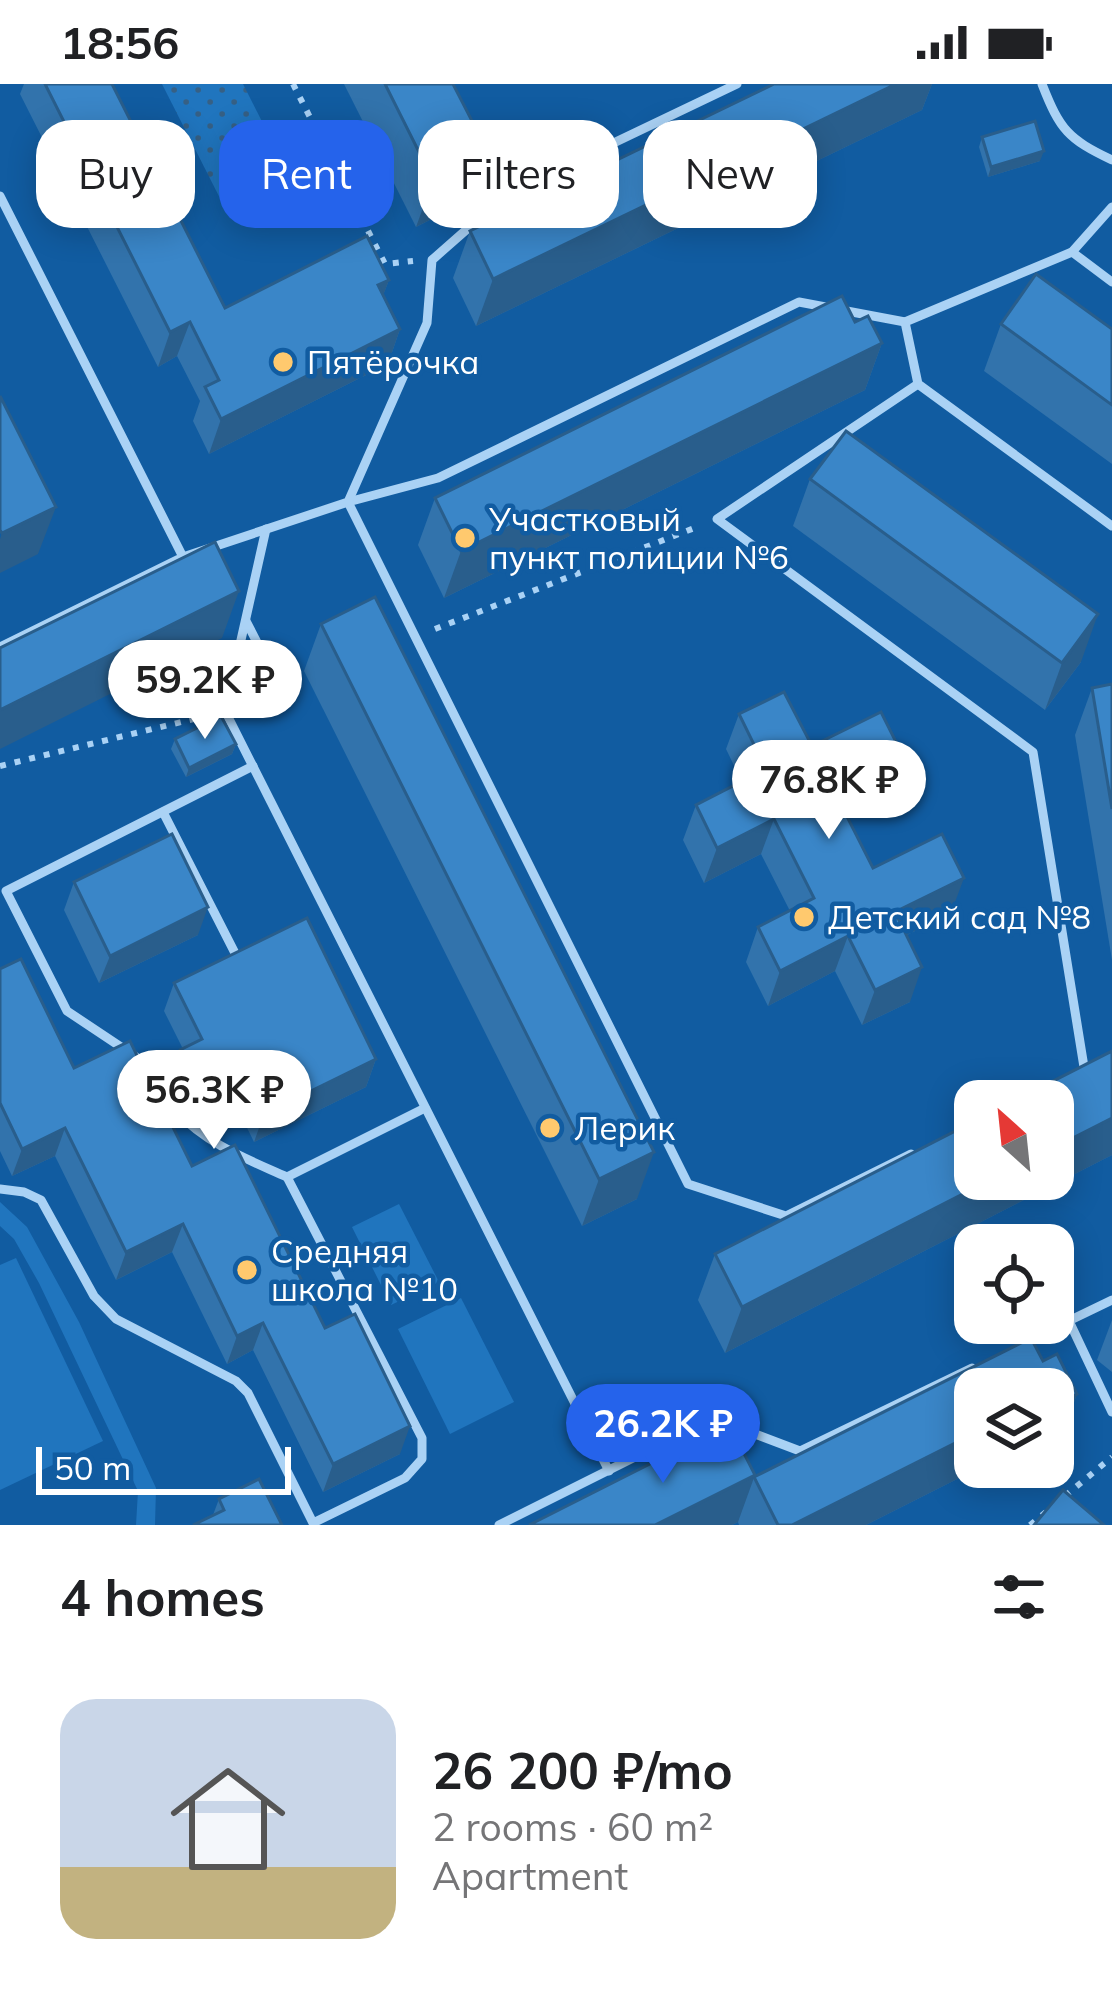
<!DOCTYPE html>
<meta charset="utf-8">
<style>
body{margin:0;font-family:Mulish,sans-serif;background:#f6f6f6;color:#202124;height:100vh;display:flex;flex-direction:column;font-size:45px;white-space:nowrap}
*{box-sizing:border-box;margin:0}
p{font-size:39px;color:#757577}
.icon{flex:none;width:66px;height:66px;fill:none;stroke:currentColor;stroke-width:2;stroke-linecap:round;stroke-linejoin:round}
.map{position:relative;height:1441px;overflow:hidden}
.drawer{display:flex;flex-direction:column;background:#fff;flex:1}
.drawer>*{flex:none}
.banner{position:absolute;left:36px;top:36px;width:1041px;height:108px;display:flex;gap:24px}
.needle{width:78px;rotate:333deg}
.controls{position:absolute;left:954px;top:996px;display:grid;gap:24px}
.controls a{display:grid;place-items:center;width:120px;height:120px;border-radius:24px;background:#fff;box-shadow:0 6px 30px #0003;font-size:60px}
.scale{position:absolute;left:36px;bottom:30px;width:255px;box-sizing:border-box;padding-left:12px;border:6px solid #fff;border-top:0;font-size:33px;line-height:42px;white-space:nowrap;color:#fff;-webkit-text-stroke:9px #115ca1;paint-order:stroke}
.price{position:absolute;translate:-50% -102px;padding:0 27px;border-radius:42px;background:#fff;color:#222;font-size:39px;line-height:78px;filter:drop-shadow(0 3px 6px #0008)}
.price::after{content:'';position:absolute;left:50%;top:72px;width:36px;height:27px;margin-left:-18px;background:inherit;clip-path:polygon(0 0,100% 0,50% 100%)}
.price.on{background:#2563eb;color:#fff}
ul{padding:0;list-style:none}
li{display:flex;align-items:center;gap:36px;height:300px;padding:0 60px}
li+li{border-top:3px solid #e0e0e0}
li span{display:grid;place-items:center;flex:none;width:336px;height:240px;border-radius:36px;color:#555}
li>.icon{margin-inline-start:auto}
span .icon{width:144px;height:144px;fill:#fffc;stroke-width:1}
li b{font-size:51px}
h2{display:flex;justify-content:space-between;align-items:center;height:144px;padding:0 60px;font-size:51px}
.chip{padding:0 42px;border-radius:36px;background:#fff;box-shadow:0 6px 30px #0003;font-size:42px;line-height:108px}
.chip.on{background:#2563eb;color:#fff}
.status{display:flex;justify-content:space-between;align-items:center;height:84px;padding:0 60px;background:#fff;direction:ltr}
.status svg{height:33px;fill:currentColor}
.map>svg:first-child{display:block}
.grass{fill:#2075be}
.park{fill:url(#park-dots)}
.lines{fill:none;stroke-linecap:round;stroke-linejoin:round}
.path{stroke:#aad2f5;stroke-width:6;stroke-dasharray:6 9;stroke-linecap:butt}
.service{stroke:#aad2f5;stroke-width:9}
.wall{fill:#3273ac}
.shaded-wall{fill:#295e8c}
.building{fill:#3a86c8;stroke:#295e8c;stroke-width:3}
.poi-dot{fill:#ffc96e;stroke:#115ca1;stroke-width:4.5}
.labels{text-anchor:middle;stroke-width:9;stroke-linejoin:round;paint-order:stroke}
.poi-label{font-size:33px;fill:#fff;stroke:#115ca1;text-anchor:start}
</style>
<div class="status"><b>18:56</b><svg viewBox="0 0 49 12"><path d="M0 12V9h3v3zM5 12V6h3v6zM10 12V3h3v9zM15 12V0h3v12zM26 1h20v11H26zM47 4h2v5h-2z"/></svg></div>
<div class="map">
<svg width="1112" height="1441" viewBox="0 0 1112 1441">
<defs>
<pattern id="park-dots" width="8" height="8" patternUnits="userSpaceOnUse" patternTransform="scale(3)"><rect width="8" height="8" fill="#2075be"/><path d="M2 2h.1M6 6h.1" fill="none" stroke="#366085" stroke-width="1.8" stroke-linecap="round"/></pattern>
</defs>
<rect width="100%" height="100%" fill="#115ca1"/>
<g class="grass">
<path d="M0,1118L27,1143L79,1238L156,1404L155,1441H136L138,1407L39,1199L14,1155L0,1142Z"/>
<path d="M399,1120L439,1198L391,1221L352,1143Z"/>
<path d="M16,1174L103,1357L0,1406V1181Z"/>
<path d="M461,1214L514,1318L450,1350L398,1245Z"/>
</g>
<path class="park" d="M162,0H243L291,95L227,128Z"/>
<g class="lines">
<g class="path">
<path d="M293,0L385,180L413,177"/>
<path d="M435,545L697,443"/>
<path d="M0,682L206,632"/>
<path d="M1065,1412L1112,1373"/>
<path d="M1030,1441L1046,1428"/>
</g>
<g class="service">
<path d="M1042,0C1060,46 1068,55 1112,76"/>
<path d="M483,61L507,110"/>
<path d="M0,112L183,473L0,563"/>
<path d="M1112,123L1072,168L905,238L918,300L1112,442"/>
<path d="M1072,168L1112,198"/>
<path d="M905,238L799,218L438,394L348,418L688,1100L786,1132L911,1070"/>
<path d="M918,300L717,435L1033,668L1084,983"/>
<path d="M266,445L225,627L609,1387"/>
<path d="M183,473L348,418L427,239L432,176L507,110L737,0"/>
<path d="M246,537L280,603"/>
<path d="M163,728L238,875"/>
<path d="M154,990L136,973L67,927L6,807L253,682"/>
<path d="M177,1028C208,1061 247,1075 287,1093L425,1024"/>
<path d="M0,1105L24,1108L41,1116L94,1212L116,1235L236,1297L248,1309L313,1439L405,1394L422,1375V1354L287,1093"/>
<path d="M1069,1237L1112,1328"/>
<path d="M1025,1258L1112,1216"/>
<path d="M499,1441L713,1334L800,1367L972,1284"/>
</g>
</g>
<g class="wall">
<path d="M24,0H112L225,224L389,196L383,211L400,245L388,280L209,370L193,337L200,317L177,272L158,283L20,10Z"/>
<path d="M344,0H453L471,115L416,143Z"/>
<path d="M774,0H932L922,26L476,242L453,194L470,147Z"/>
<path d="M982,53L1040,77L988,93L979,63Z"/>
<path d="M855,238L882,259L865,306L444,514L418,461L435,414Z"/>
<path d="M1001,240L1112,245V380L984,287Z"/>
<path d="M810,395L1081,578L1045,626L793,442Z"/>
<path d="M321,540L637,1115L582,1142L304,587Z"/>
<path d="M1112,600V876L1075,651L1092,604Z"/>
<path d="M739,630L812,662L889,705L845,728L873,784L951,829L907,851L910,918L862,941L835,887L768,922L746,878L758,843L790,827L761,770L704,799L683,756L696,721L742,698L726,665Z"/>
<path d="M175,655L236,660L232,670L186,693L171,665Z"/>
<path d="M74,798L198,851L99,899L64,826Z"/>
<path d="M0,885L74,984H143L176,977L180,966L183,965L164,927L174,899L376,975L366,1003L254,1058L227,1003L186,1024L174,1020L168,1033L192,1082L325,1244L400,1370L323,1408L253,1266L227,1280L172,1168L116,1196L55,1072L12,1092L0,1067Z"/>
<path d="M1112,967V1071L725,1269L698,1216L715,1170Z"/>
<path d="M1112,1236V1288L1097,1276Z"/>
<path d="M1031,1254L1043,1277L1057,1270L1077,1310L1060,1356L1053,1360V1305H975V1383H981L866,1441H739L738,1438L732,1441H529L729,1340L754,1393Z"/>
<path d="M219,1415L282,1441L213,1431Z"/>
</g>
<g class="shaded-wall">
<path d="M896,0H932L922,26L476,242L493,195Z"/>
<path d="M1044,67L1040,77L988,93L991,83Z"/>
<path d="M488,68L471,115L416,143L433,96Z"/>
<path d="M389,196L376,230L378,201Z"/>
<path d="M190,238L177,272L158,283L170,248Z"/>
<path d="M400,245L388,280L209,370L221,335Z"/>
<path d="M882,259L865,306L444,514L461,467Z"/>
<path d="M56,423L38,470L0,489V455L2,449Z"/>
<path d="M239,507L222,554L0,665V626Z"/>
<path d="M1098,530L1081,578L1045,626L1062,579Z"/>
<path d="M236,660L232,670L186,693L189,684Z"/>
<path d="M902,670L889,705L820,740L833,705Z"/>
<path d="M774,735L761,770L704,799L717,764Z"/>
<path d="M964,794L951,829L882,863L895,828Z"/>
<path d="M208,823L198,851L99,899L110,872Z"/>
<path d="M848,852L835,887L768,922L780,887Z"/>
<path d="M922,883L910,918L862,941L875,906Z"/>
<path d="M376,975L366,1003L254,1058L264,1030Z"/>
<path d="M237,976L227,1003L186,1024L196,996Z"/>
<path d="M179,1005L169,1032L149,1042L159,1015Z"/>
<path d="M1112,1034V1071L725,1269L742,1223L992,1095H1053V1064Z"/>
<path d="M65,1044L55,1072L12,1092L22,1065Z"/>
<path d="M654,1068L637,1115L582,1142L599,1095Z"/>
<path d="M183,1140L172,1168L116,1196L126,1168Z"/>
<path d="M263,1239L253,1266L227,1280L237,1252Z"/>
<path d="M1077,1310L1060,1356L1053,1360V1323Z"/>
<path d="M410,1342L400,1370L323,1408L333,1380Z"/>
<path d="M975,1349V1383H981L866,1441H792Z"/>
<path d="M755,1391L738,1438L732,1441H655Z"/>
</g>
<g class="building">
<path d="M45,0H112L225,224L367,152L389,196L378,201L400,245L221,335L205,303L219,296L190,238L170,248Z"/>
<path d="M385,0H453L488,68L433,96Z"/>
<path d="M774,0H896L493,195L470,147Z"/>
<path d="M1035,37L1044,67L991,83L982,53Z"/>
<path d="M1036,190L1112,245V321L1001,240Z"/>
<path d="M842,212L855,238L868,232L882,259L461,467L435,414Z"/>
<path d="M0,312L56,423L2,449L0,446Z"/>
<path d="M846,347L1098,530L1062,579L810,395Z"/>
<path d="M215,458L239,507L0,626V564Z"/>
<path d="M375,513L654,1068L599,1095L321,540Z"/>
<path d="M1112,600V725L1092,604Z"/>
<path d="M784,608L812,662L881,628L902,670L833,705L873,784L942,750L964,794L895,828L922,883L875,906L848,852L780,887L758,843L814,814L774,735L717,764L696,721L766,685L739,630Z"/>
<path d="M221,632L236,660L189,684L175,655Z"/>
<path d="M172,750L208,823L110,872L74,798Z"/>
<path d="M307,834L376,975L264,1030L237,976L196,996L183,992L179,1005L159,1015L192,1082L235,1061L325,1244L355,1230L410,1342L333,1380L263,1239L237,1252L183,1140L126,1168L65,1044L22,1065L0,1019V885L21,875L74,984L130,957L143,984L163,974L173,979L180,974V966L202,955L174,899Z"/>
<path d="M1112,967V1034L1053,1064V1017H1014Z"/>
<path d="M975,1037V1095H992L742,1223L715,1170Z"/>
<path d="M1031,1254L1043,1277L1057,1270L1077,1310L1053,1323V1305H975V1349L792,1441H778L754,1393Z"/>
<path d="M729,1340L755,1391L655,1441H529Z"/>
<path d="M259,1395L282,1441H193L224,1426L219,1415Z"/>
<path d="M1063,1406L1104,1441H1034Z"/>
</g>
<g class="poi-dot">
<circle cx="283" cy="278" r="12"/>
<circle cx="465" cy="454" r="12"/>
<circle cx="804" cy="833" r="12"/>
<circle cx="550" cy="1044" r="12"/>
<circle cx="247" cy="1186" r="12"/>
</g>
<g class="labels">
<g class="poi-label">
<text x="307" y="290">Пятёрочка</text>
<text x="489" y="447">Участковый<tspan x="489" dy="38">пункт полиции №6</tspan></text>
<text x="828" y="845">Детский сад №8</text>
<text x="574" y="1056">Лерик</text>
<text x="271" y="1179">Средняя<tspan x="271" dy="38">школа №10</tspan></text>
</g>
</g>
</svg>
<div class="controls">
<a><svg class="needle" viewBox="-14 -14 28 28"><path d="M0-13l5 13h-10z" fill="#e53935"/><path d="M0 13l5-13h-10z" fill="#757577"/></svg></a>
<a><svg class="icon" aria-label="locate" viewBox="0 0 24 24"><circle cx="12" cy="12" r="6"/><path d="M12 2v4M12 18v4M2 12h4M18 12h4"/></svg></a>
<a><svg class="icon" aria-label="layers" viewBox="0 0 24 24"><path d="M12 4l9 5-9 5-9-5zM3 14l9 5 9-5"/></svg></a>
</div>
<div class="scale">50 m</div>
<b class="price" style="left:205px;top:658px">59.2K ₽</b>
<b class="price" style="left:829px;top:758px">76.8K ₽</b>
<b class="price" style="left:214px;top:1068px">56.3K ₽</b>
<b class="price on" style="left:663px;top:1402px">26.2K ₽</b>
<div class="banner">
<a class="chip">Buy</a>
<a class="chip on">Rent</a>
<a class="chip">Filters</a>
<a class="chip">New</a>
</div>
</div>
<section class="drawer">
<h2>4 homes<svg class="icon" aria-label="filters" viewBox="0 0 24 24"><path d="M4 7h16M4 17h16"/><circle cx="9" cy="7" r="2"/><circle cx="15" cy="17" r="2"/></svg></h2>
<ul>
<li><span style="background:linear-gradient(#c9d6e8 70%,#c2b280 0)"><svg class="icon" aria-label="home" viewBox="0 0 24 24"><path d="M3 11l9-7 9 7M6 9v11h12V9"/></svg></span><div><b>26 200 ₽/mo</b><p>2 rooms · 60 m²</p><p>Apartment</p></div></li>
</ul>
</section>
